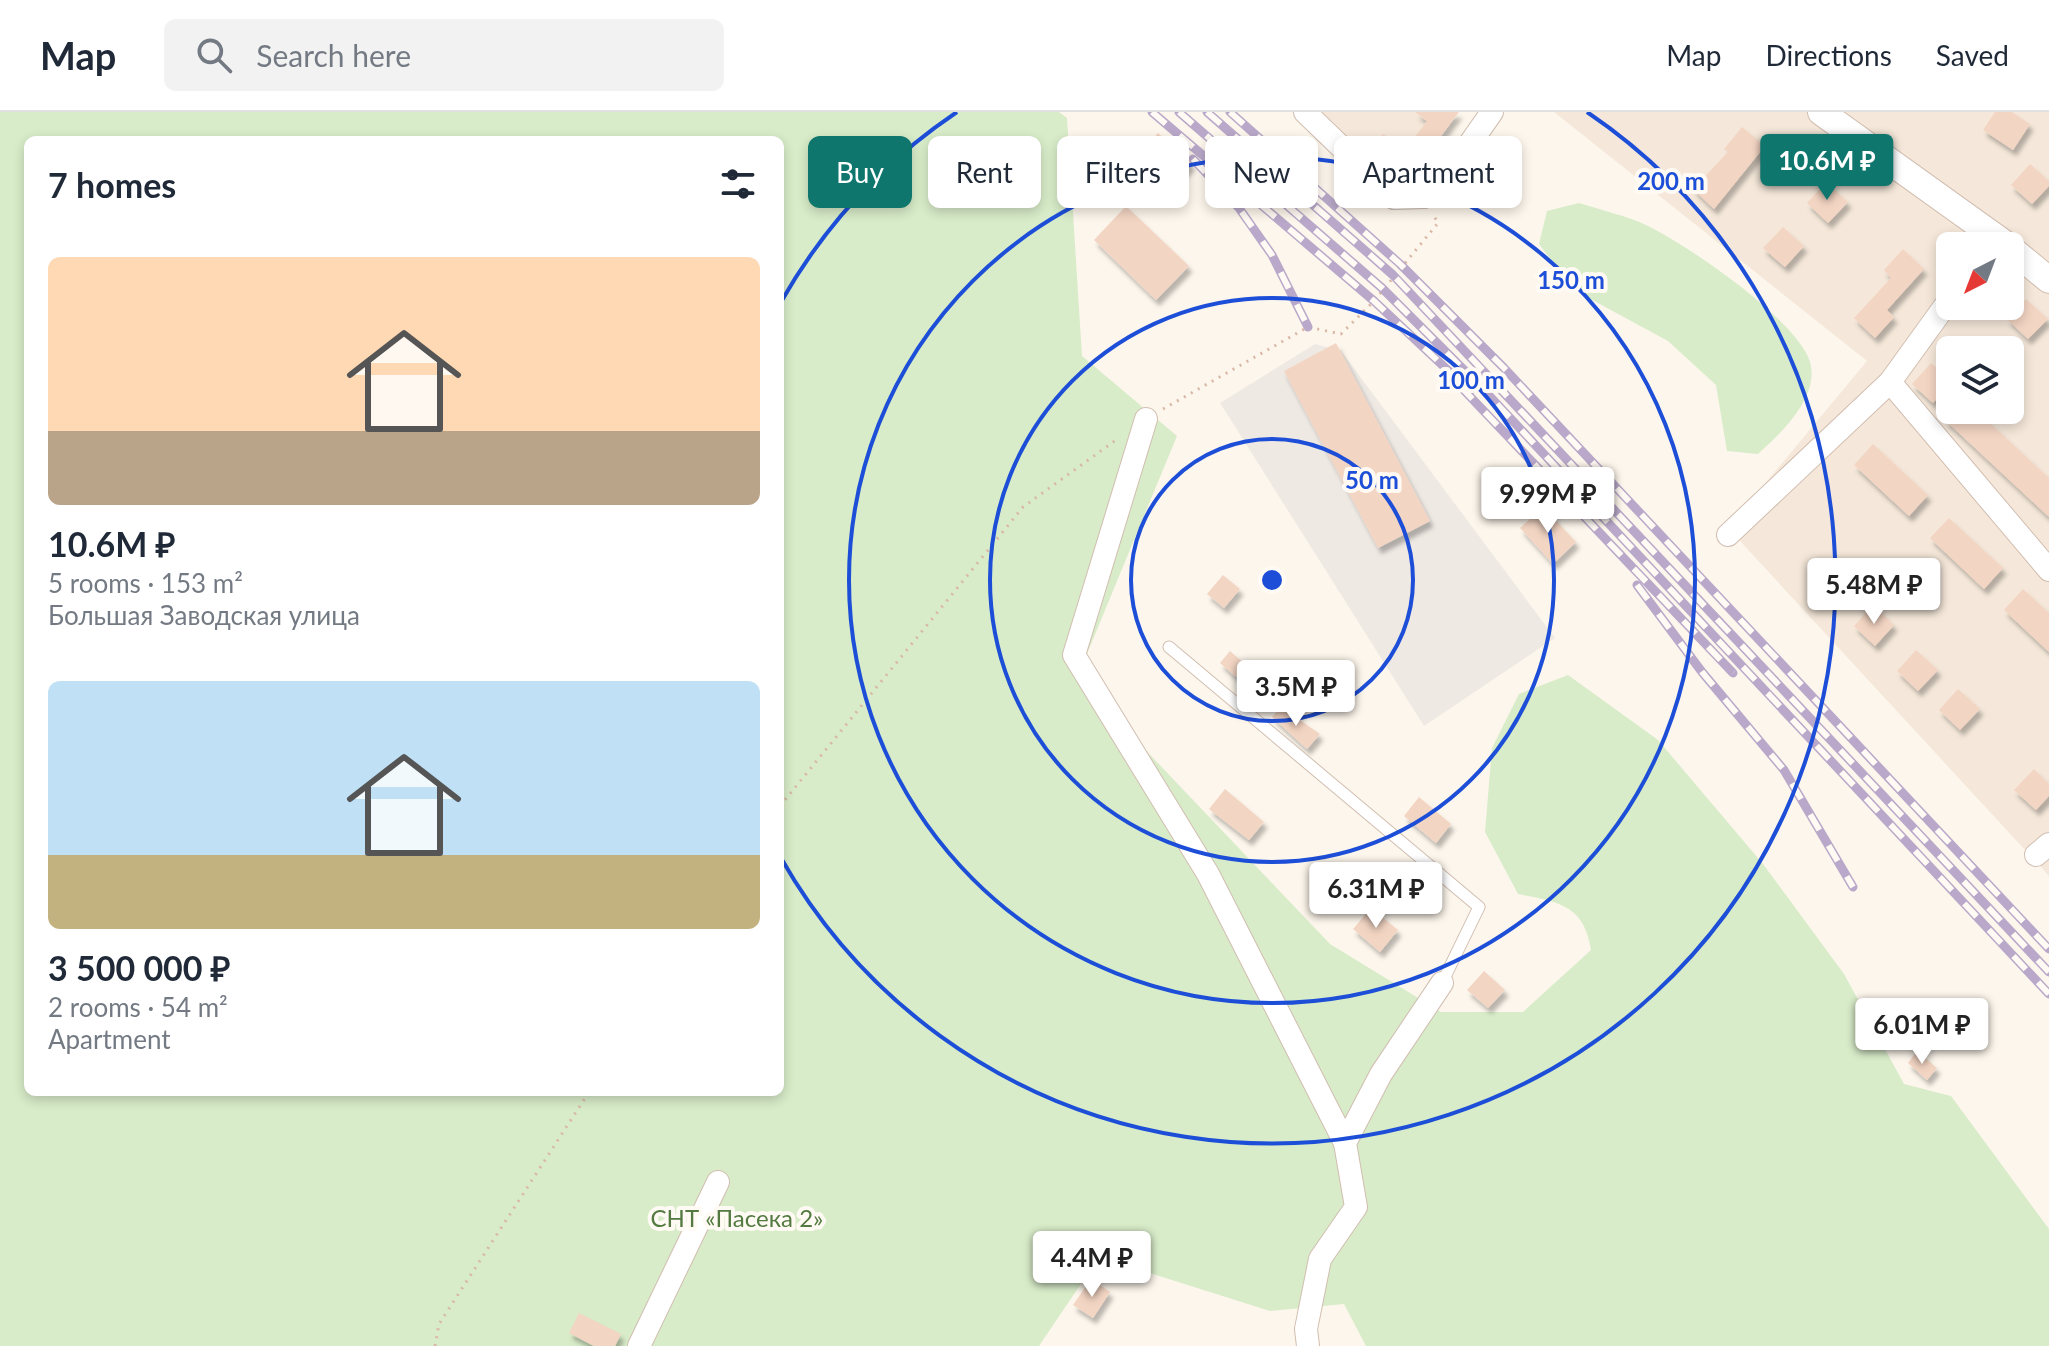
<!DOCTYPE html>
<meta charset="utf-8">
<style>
body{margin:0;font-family:Lato,sans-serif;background:#f2f2f3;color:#1f2937;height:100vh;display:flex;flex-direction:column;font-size:30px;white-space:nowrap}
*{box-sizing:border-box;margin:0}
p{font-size:26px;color:#747a83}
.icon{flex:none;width:44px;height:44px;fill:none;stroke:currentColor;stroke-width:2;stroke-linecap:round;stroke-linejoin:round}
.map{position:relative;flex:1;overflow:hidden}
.drawer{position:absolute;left:24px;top:24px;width:760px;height:960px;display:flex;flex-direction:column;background:#fff;border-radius:12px;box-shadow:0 4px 12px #0003}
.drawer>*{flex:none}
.top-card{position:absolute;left:808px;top:24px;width:760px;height:72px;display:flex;gap:16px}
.needle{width:52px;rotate:222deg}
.buttons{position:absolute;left:1936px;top:120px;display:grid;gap:16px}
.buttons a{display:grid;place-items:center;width:88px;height:88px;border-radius:12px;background:#fff;box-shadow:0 4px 12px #0003;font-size:40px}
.price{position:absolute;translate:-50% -68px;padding:0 18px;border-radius:8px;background:#fff;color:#222;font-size:26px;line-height:52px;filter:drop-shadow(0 2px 4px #0008)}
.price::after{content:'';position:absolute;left:50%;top:48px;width:24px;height:18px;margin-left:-12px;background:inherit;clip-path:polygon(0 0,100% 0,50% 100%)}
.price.current{background:#0f766e;color:#fff}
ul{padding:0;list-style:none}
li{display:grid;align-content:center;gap:16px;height:424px;padding:0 24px}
li span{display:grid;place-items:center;height:248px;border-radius:12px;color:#555}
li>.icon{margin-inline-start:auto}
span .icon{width:144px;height:144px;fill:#fffc;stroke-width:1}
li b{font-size:34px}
h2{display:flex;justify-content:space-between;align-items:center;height:96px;padding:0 24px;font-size:34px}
.pill{padding:0 28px;border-radius:12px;background:#fff;box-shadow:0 4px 12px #0003;font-size:28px;line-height:72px}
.pill.current{background:#0f766e;color:#fff}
header{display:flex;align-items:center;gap:48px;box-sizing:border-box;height:112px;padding:0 40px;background:#fff;border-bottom:2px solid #e0e1e3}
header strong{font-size:38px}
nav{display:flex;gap:44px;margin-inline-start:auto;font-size:28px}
.search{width:560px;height:72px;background:#f2f2f3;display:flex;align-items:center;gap:20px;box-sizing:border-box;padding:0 28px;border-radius:12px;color:#747a83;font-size:30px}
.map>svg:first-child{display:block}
.residential{fill:#f5e8da;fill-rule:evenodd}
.industrial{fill:#efe9e4}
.green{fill:#d8ecc9;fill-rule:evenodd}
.building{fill:#f3d5c3;filter:url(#shadow)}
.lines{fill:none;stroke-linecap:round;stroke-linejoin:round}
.service-casing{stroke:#d1beb0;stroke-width:13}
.minor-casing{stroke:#d1beb0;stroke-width:24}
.tertiary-casing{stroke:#d1beb0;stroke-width:28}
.path{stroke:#d9b8a5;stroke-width:3;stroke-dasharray:2 6;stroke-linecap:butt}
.service{stroke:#fff;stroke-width:11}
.minor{stroke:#fff;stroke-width:22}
.tertiary{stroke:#fff;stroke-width:26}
.rail-casing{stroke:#b9a8c9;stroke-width:9}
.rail{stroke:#fffaf3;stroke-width:6;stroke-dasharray:18;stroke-linecap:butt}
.ring{fill:none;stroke:#1d4ed8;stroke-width:4}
.labels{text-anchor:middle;stroke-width:8;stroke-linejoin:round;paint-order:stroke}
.park-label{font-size:24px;fill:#537a41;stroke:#fffaf3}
.centre{fill:#1d4ed8;stroke:#fffaf3;stroke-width:4}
.ring-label{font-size:24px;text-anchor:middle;font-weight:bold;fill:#1d4ed8;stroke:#fffaf3;stroke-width:8;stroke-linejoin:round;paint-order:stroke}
</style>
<header>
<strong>Map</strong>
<div class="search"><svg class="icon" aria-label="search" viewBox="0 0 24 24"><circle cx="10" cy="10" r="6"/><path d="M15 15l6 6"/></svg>Search here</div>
<nav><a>Map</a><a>Directions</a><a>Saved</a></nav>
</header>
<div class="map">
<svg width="2049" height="1234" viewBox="0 0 2049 1234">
<defs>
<filter id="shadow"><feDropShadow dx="3.5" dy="6" stdDeviation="2" flood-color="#0004"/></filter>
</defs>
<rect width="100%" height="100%" fill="#fdf6ec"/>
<g class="residential">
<path d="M1315,0H1456L1402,77Z"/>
<path d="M1554,0H2049V764L1728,416L1867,249ZM1950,134H2010V194H1950ZM1950,238H2010V298H1950Z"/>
</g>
<path class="industrial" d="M1315,232L1341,239L1555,526L1424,614L1220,291Z"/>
<g class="green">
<path d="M0,0H1059L1067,6L1082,244L1177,324L1077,566L1330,832L1441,900H1523L1591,838C1584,792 1558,790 1518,782L1485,720L1492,636L1519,582L1568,563L1658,628L1763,752L1844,862L1904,972L1951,984L2049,1117V1234H1366L1344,1192L1270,1199L1099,1145L1039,1234H0ZM28,28H780V980H28Z"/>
<path d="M1579,91C1598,97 1618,102 1637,109C1679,126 1797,207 1810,250C1820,285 1780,322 1758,342L1727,339L1716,273L1668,229L1585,184L1560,160L1539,132L1547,99Z"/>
</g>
<g class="building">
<path d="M1415,0H1459L1427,43L1432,47L1415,70L1404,61L1398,70L1368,42L1383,22L1405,38L1427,9Z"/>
<path d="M1995,0H2012L2030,12L2013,38L1983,18Z"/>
<path d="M1742,15L1765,34L1714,97L1693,77L1728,40L1724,37Z"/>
<path d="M1158,21L1192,52L1178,66L1145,35Z"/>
<path d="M2030,52L2049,69V74L2032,92L2011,73Z"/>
<path d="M1826,70L1848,90L1828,111L1807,91Z"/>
<path d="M1126,94L1189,154L1156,188L1094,128Z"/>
<path d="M1783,115L1804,134L1785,155L1763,136Z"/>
<path d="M1903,137L1924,157L1887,198L1894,205L1875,226L1854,206L1891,166L1884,158Z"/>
<path d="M2026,187L2048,207L2028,227L2007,207Z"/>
<path d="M1336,231L1430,409L1378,436L1284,259Z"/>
<path d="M1931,251L1950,268V273L1933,291L1912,272Z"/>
<path d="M1954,298H1976L2049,366V405L1945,308Z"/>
<path d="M1873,332L1928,383L1909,404L1854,353Z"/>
<path d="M1543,395L1576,430L1553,452L1520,416Z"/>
<path d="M1949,406L2003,456L1984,477L1930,426Z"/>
<path d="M1223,463L1240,477L1224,496L1207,482Z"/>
<path d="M2023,477L2049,501V540L2004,498Z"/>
<path d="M1873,493L1894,513L1875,534L1854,514Z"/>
<path d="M1916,538L1938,558L1918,579L1897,559Z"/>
<path d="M1230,539L1246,553L1236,565L1220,551Z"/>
<path d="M1958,577L1980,597L1960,618L1939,598Z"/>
<path d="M1281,595L1320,622L1307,637L1272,605Z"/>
<path d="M2034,657L2049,672V684L2036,698L2014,678Z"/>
<path d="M1225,677L1264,710L1249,728L1209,697Z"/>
<path d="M1419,685L1451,712L1436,731L1404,704Z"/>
<path d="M1371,796L1398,818L1380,840L1353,817Z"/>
<path d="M1484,859L1505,878L1488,896L1467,878Z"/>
<path d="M1917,939L1937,956L1927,968L1908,951Z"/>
<path d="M1091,1167L1110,1180L1093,1206L1073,1193Z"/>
<path d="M579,1201L621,1222L615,1234H594L569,1221Z"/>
</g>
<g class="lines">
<g class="service-casing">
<path id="service" d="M1169,535L1479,795L1442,871"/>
</g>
<g class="minor-casing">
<g id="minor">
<path d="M1305,0L1394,86L1424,85L1438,77L1492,0"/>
<path d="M1890,270L2049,458"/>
<path d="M1146,307L1074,543L1208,762L1345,1031"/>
<path d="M1728,423L1890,270L1950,187"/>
<path d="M2036,743L2049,732"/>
<path d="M639,1234L718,1070"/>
<path d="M1308,1234L1306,1217L1320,1147L1356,1095L1345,1031L1381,962L1442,871"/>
</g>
</g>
<g class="tertiary-casing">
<g id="tertiary">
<path d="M1821,0L2008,134"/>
<path d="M2010,136L2049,168"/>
</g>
</g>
<g class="path">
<path d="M1163,297L1308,215L1341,222L1374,189L1438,111L1434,104"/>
<path d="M780,694L1023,395L1116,328"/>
<path d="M435,1234L439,1212L589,980"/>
</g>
<use href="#service" class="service"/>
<use href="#minor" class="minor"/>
<use href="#tertiary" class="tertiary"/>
<g class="rail-casing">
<g id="rail">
<path d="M1152,0L1374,189L1470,279"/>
<path d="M1179,0L1382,176L1482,276L2049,882"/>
<path d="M1207,0L1393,163L2049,860"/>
<path d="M1230,0L1400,152L1504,256L2049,837"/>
<path d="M1193,47L1239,96L1272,143L1308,215"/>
<path d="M1460,274L1733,561"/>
<path d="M1637,473L1702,560L1784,658L1853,775"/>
</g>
</g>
<use href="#rail" class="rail"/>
</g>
<g class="ring">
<circle cx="1272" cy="468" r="141"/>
<circle cx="1272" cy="468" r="282"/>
<circle cx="1272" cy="468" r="423"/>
<path d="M781 190A564 564 0 0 1 957 0M1587 0A564 564 0 1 1 781 746"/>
</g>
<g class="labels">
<g class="park-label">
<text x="737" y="1115">СНТ «Пасека 2»</text>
</g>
</g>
<circle cx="1272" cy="468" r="12" class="centre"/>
<g class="ring-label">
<text x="1671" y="78">200 m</text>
<text x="1571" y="177">150 m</text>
<text x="1471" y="277">100 m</text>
<text x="1372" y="377">50 m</text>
</g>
</svg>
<div class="buttons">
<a><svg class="needle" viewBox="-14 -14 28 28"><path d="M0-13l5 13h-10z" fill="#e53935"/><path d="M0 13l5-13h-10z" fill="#747a83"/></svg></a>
<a><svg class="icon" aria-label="layers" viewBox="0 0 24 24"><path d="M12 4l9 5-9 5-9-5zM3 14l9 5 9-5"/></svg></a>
</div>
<b class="price current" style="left:1827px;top:90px">10.6M ₽</b>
<b class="price" style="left:1548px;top:423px">9.99M ₽</b>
<b class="price" style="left:1874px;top:514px">5.48M ₽</b>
<b class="price" style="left:1296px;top:616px">3.5M ₽</b>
<b class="price" style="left:1376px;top:818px">6.31M ₽</b>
<b class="price" style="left:1922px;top:954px">6.01M ₽</b>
<b class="price" style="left:1092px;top:1187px">4.4M ₽</b>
<div class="top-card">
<a class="pill current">Buy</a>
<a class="pill">Rent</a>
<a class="pill">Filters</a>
<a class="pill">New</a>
<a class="pill">Apartment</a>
</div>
<section class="drawer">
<h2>7 homes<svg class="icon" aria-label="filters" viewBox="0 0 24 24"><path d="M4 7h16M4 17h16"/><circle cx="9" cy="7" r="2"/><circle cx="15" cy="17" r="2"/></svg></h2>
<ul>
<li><span style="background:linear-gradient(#ffd9b3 70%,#b9a48a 0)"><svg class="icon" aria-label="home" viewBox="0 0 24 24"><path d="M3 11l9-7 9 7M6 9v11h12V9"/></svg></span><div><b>10.6M ₽</b><p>5 rooms · 153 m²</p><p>Большая Заводская улица</p></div></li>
<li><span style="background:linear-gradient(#bfe0f5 70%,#c2b280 0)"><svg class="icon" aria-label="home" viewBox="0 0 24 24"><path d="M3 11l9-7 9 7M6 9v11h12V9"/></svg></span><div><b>3 500 000 ₽</b><p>2 rooms · 54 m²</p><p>Apartment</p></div></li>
</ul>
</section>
</div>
